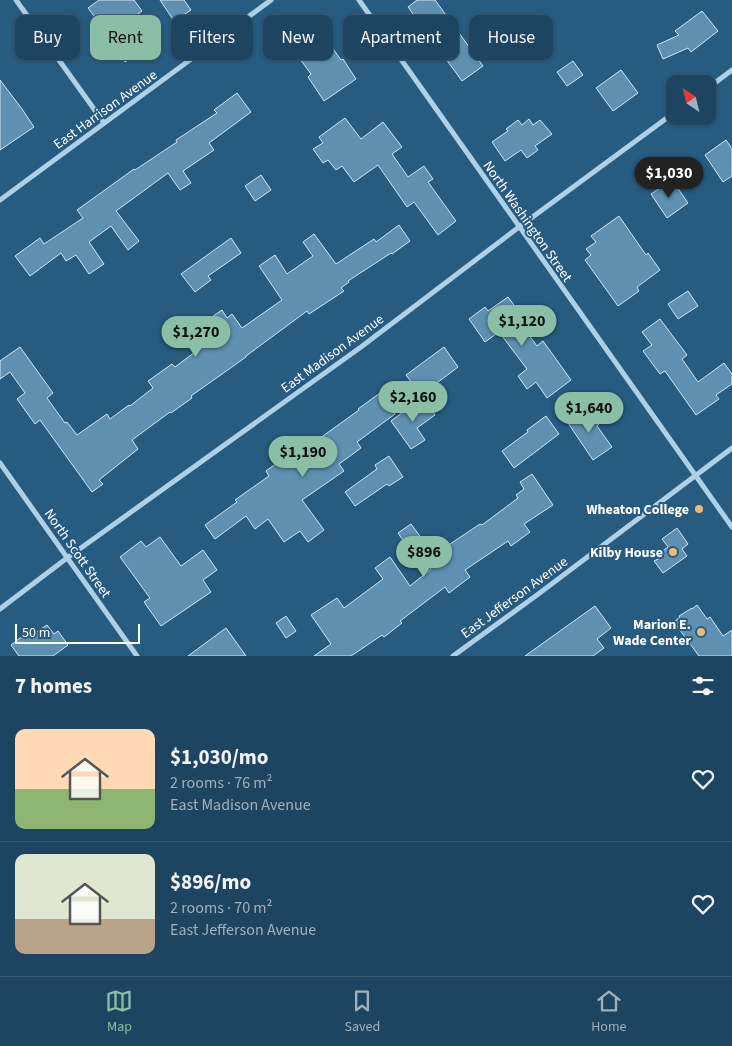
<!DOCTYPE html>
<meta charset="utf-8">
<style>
body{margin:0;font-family:"Source Sans 3",sans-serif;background:#2a4e69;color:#f1f3f6;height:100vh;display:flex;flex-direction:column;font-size:19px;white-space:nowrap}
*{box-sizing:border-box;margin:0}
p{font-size:16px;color:#a0b0bd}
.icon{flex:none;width:28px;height:28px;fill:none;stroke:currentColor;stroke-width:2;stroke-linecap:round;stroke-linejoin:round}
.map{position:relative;height:656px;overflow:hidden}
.side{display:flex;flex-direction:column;background:#1d4460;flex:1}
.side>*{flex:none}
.hud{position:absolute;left:15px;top:15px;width:702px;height:45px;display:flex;gap:10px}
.needle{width:32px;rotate:325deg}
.buttons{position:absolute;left:666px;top:75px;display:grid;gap:10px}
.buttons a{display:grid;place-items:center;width:50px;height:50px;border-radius:10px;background:#1d4460;box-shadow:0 1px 4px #0004,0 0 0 1px #3b5c75;font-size:25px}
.scale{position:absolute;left:15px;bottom:12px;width:125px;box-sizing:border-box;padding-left:5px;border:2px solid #fff;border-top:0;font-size:14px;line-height:18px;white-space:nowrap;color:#fff;-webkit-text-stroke:4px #275b80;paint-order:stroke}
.price{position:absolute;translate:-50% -42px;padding:0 11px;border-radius:18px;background:#8abfa5;color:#111;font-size:16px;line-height:32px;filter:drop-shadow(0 1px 2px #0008)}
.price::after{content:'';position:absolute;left:50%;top:30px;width:15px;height:11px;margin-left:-8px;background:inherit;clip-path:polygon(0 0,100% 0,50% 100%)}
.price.active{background:#222;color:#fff}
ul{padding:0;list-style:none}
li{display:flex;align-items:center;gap:15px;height:125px;padding:0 15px}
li+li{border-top:1px solid #3b5c75}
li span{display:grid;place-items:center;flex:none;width:140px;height:100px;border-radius:10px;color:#555}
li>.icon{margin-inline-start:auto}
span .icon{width:60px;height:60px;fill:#fffc;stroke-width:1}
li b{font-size:21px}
h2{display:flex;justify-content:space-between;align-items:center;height:60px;padding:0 15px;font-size:21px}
.chip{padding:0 18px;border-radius:10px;background:#1d4460;box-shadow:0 1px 4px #0004,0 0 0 1px #3b5c75;font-size:18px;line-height:45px}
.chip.active{background:#8abfa5;color:#111}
.dock{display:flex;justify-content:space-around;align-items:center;height:70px;border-top:1px solid #3b5c75;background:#1d4460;font-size:14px;color:#a0b0bd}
.dock a{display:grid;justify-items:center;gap:2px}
.dock .active{color:#8abfa5}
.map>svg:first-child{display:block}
.building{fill:#5f90b1;stroke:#d1e7f5}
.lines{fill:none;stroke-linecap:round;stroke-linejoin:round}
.street{stroke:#aed0e6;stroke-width:5}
.poi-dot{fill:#eeb874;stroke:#275b80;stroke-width:2}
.labels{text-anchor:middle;stroke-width:4;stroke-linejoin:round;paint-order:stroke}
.street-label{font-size:14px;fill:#fff;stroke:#275b80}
.poi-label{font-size:14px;font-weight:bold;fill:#fff;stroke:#275b80;text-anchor:end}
</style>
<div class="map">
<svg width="732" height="656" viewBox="0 0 732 656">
<rect width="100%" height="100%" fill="#275b80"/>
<g class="building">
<path d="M99,0H134L142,11L134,17L151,40L144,45L146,48L125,62L111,43L113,41L88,8Z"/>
<path d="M160,0H184L191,10L174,21Z"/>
<path d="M417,0H435L483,66L462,81L408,7Z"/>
<path d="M702,11L718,31L691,52L688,48L663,59L657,45L679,35L675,31Z"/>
<path d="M314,22L341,60L343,59L356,79L324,101L308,77L311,74L292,48L302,41L298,34Z"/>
<path d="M573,61L583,75L567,86L557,72Z"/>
<path d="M621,70L638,93L613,111L596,88Z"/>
<path d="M0,80L22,109L34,127L0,150Z"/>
<path d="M237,93L251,112L209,143L214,150L183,171L191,183L180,190L168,173L116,211L139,241L128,250L111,226L89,242L104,264L89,274L76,255L66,261L61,253L30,276L15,256L40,238L44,244L83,218L77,210L134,169L135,170L177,142L176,140L217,113L214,110Z"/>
<path d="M345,118L361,139L383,122L402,147L392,154L408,177L424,166L433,179L428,182L456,221L438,235L414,202L407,207L378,165L354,182L342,166L336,170L328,160L323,163L313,149L323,143L319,137Z"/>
<path d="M529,119L533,125L540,120L552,134L535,146L538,150L527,158L521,150L505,161L492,142L508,131L506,129L518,120L522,125Z"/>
<path d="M726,140L732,149V176L723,182L705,155Z"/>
<path d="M261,175L271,190L255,201L245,186Z"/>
<path d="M672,180L688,203L667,218L651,194Z"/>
<path d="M619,216L646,255L648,253L660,270L637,287L639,291L618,306L585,260L591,255L586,249L596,242L591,236Z"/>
<path d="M399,225L410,241L392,254L391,253L348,281L349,282L341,288L344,291L309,314L307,311L246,356V357L191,396L192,398L171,413L170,412L132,440L138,449L99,480L103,484L92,492L40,420L35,424L17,399L25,393L10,372L0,379V361L20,347L53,393L47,398L65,423L67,422L77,435L107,414L110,419L129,405L130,406L153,388L148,381L172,364L175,367L203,346L194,332L205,325L203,323L222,310L227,318L232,314L242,328L282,300L259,266L275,255L287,274L313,256L303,242L314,234L336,264L374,239L376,242Z"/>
<path d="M231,238L241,253L208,276L211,280L195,292L181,274Z"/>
<path d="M688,291L698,306L678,319L668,304Z"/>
<path d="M508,297L522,316L517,319L537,346L543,341L571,380L547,398L536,382L527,389L518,376L527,369L499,332L485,342L469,319L485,307L488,311Z"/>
<path d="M660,319L687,355L682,359L698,382L724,363L732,374V384L716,395L719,399L696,415L665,371L660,374L643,351L652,345L642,332Z"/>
<path d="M444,347L458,367L421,395L406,375Z"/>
<path d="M380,393L395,414L357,442L361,448L339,464L344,471L302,500L324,530L308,542L300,531L284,542L268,519L255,529L246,516L215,539L205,525L237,502L235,500L269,476L266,471L288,455L291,459L359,410L358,409Z"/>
<path d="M422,398L435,415L417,428L425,440L411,449L391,421Z"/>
<path d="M589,409L599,424L597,426L612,447L593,460L566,420L578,412L580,415Z"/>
<path d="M546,416L559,434L514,468L502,451L528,432L527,430Z"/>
<path d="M389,456L403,477L389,486L387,484L355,506L345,492L377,469L375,465Z"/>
<path d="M532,474L553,505L524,524L530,532L511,546L508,541L465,570L470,577L449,593L445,587L400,621L402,623L384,637L382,635L351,656H314L331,644L311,615L337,598L344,608L383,579L375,568L390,557L410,586L431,569L430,567L439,561L433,553L445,544L447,546L480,524L482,525L518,498L516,495L524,489L520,482Z"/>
<path d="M411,524L422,539L409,549L398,533Z"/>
<path d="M677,528L688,544L682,549L687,556L663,573L654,561L660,558L657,555L668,547L662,539Z"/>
<path d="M160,537L181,566L203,550L217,570L203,580L211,592L161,626L144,602L150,598L120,557L141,541L146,547Z"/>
<path d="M697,605L707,619L710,617L723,636L732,630V656H699L674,622L680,617L679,616L692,608V609Z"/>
<path d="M595,606L611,628L597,639L604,648L593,656H525Z"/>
<path d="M286,616L296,631L286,638L276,623Z"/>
<path d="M47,625L54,634L58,631L68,645L53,656H19L11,645L32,629L35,633Z"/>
<path d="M226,628L246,656H188Z"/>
</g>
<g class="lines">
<g class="street">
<path d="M16,0L104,123"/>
<path d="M359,0L732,527"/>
<path d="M708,88L732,70"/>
<path d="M0,200L271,0"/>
<path d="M0,463L137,656"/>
<path d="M0,609L67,558L361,347L519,227L675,112"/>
<path d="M453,656L537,595L732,448"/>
</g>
</g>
<g class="poi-dot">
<circle cx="699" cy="509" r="5"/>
<circle cx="673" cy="552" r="5"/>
<circle cx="701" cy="632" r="5"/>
</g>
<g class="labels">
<g class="street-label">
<text transform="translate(105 109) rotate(-36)" y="5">East Harrison Avenue</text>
<text transform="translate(528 221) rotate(55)" y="5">North Washington Street</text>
<text transform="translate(332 353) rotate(-36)" y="5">East Madison Avenue</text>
<text transform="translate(78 553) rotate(55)" y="5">North Scott Street</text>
<text transform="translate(514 597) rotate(-36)" y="5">East Jefferson Avenue</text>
</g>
<g class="poi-label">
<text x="689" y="514">Wheaton College</text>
<text x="663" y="557">Kilby House</text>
<text x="691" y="629">Marion E.<tspan x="691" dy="16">Wade Center</tspan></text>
</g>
</g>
</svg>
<div class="buttons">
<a><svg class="needle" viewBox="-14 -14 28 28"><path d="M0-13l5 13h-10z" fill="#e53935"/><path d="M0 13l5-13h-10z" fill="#a0b0bd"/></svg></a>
</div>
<div class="scale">50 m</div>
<b class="price active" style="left:669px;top:199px">$1,030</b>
<b class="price" style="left:522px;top:347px">$1,120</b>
<b class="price" style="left:196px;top:358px">$1,270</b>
<b class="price" style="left:413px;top:423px">$2,160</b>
<b class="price" style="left:589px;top:434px">$1,640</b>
<b class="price" style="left:303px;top:478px">$1,190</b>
<b class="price" style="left:424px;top:578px">$896</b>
<div class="hud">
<a class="chip">Buy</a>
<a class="chip active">Rent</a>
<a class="chip">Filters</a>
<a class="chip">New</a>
<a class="chip">Apartment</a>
<a class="chip">House</a>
</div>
</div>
<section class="side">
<h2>7 homes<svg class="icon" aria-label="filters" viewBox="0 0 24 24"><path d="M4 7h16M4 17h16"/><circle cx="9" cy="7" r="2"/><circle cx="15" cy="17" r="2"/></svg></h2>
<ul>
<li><span style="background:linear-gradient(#ffd9b3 60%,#8fb573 0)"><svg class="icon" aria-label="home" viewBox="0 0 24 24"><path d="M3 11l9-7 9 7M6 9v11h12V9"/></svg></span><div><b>$1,030/mo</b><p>2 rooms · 76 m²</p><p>East Madison Avenue</p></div><svg class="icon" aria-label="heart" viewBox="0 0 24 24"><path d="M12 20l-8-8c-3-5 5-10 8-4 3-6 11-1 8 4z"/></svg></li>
<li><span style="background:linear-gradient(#dfe7d0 65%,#b9a48a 0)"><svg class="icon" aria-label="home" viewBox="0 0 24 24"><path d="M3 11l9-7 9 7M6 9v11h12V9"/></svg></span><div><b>$896/mo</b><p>2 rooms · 70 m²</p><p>East Jefferson Avenue</p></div><svg class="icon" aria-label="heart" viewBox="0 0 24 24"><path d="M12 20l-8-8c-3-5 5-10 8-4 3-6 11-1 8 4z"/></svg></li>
</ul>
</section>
<nav class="dock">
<a class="active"><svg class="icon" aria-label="map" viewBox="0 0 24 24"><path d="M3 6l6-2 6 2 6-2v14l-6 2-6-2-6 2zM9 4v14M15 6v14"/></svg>Map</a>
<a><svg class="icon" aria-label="saved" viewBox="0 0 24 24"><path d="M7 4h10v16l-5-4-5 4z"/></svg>Saved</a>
<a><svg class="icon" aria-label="home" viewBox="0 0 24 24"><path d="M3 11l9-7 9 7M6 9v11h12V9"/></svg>Home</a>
</nav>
